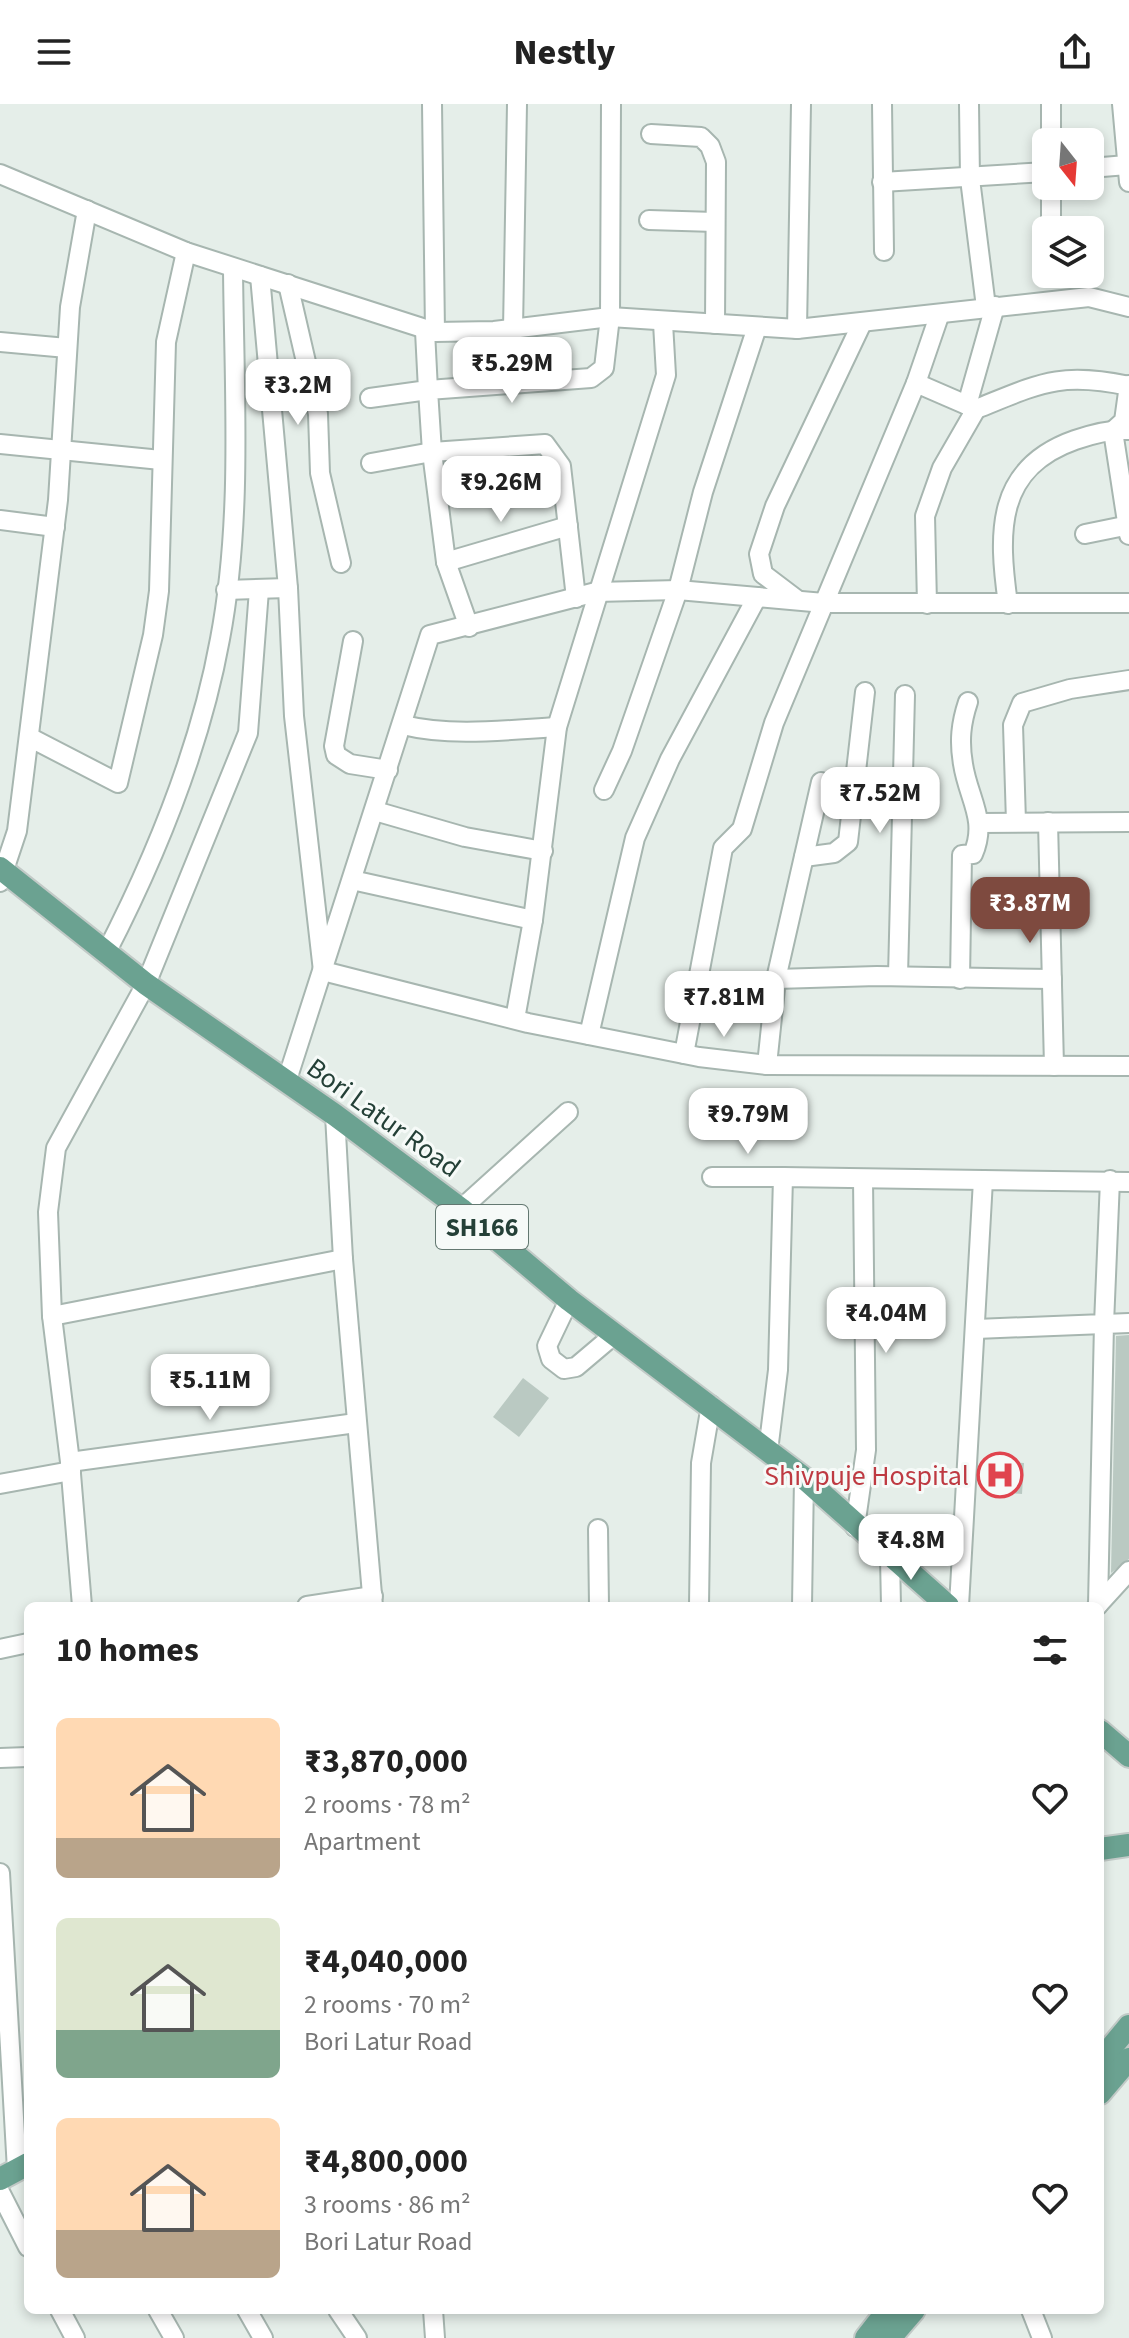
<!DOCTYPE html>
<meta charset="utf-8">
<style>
body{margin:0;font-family:"Source Sans 3",sans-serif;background:#f2f2f2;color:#222;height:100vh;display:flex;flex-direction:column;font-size:30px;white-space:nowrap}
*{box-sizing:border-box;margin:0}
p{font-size:26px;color:#767676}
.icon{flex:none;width:44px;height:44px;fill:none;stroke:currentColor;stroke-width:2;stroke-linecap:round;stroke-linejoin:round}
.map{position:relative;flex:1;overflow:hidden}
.details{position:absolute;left:24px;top:1498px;width:1080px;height:712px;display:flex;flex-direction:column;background:#fff;border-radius:12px;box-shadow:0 4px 12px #0003}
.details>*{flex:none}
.needle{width:52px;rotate:163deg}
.fabs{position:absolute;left:1032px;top:24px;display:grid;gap:16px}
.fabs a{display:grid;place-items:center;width:72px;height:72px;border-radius:12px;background:#fff;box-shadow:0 4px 12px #0003;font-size:40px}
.price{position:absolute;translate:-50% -68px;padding:0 18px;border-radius:16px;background:#fff;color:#222;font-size:26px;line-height:52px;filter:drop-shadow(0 2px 4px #0008)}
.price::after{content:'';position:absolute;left:50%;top:48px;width:24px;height:18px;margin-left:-12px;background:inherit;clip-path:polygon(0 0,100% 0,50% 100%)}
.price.current{background:#7e4a3f;color:#fff}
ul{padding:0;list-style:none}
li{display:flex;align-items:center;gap:24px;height:200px;padding:0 32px}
li span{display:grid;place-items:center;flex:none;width:224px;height:160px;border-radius:12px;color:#555}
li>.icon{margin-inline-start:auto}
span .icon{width:96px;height:96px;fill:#fffc;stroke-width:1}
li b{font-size:34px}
h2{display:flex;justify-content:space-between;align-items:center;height:96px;padding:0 32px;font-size:34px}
header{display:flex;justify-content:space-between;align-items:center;height:104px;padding:0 32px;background:#fff;font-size:36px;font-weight:800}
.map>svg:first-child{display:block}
.building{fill:#bac9c2}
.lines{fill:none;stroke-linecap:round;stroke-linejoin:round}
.minor-casing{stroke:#a7b6b0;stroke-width:22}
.major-casing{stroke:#c2cac7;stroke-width:26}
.minor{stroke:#fff;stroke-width:18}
.major{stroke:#6ba291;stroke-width:22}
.labels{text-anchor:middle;stroke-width:6;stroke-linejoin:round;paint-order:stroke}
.shield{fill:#f6faf8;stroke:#637871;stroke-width:2}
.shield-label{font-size:26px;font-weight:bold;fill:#244037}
.street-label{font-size:28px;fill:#244037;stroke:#f6faf8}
.health-label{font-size:28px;fill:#be3a42;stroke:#f6faf8;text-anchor:end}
</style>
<header><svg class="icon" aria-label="menu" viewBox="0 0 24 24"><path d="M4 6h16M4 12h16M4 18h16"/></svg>Nestly<svg class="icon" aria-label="share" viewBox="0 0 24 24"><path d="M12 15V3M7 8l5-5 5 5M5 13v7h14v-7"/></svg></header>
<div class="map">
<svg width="1129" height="2234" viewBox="0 0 1129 2234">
<rect width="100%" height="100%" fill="#e5eee9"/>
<g class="building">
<path d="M1129,1231V1455L1111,1469L1116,1232Z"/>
<path d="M523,1274L549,1294L519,1333L493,1313Z"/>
<path d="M982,1357L1024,1359L1022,1390L981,1387Z"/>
</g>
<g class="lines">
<g class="minor-casing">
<g id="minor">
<path d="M432,0L435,228"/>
<path d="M882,0L884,147"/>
<path d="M969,0L970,75L986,203"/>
<path d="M1051,0V38"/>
<path d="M1122,0L1129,78"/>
<path d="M651,30L701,33L710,42L716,58L715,220"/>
<path d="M1090,64L1127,61"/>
<path d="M0,70L186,148L435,228L494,227L610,213L797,225L1089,193L1129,203"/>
<path d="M882,78L1046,68"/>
<path d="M649,116L715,118"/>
<path d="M1051,118V82"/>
<path d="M260,172L288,484L294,612L323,867L528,919L699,953L767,961L1129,962"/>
<path d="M288,180L318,310L320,369L341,459"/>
<path d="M513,225L517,0"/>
<path d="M797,225L801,0"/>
<path d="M0,238L67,244"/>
<path d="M916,279L939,212"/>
<path d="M1129,281L1124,317L1113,327L1129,431"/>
<path d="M370,294L428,286L425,227"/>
<path d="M967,301L995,202"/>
<path d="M976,305C1039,280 1059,267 1129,282"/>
<path d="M0,340L161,356"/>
<path d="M371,359L432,348L545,340L561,362L576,494"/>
<path d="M0,416L55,423"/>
<path d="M1085,430L1129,421"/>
<path d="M446,458L568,422"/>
<path d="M226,486L288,484"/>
<path d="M796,495L763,470L759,450L775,402L862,219"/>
<path d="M1008,500C998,429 995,364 1075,336C1092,330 1110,325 1129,326"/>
<path d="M469,523L446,458L432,348L428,286L591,274L604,264L610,213L611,0"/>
<path d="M353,537L334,642L336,651L350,660L388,666"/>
<path d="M403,621C452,633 506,626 557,623"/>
<path d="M29,633L118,679L153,531L159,487L166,238L186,148"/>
<path d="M604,686L622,647L678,486L703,388L757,223"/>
<path d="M375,707L465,733L543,747"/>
<path d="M1016,718L1013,621L1022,599L1070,585L1129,576"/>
<path d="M1048,718L1054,962"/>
<path d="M979,719L1129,718"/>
<path d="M804,753L834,749L848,738L865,588"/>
<path d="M352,776L533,816"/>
<path d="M0,778L17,727L58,396L70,203L87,106"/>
<path d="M106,849C157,750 200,645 220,535C243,414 234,286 233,164"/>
<path d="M898,872L905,591"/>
<path d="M776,875L877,872L1052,875"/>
<path d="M960,875L962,751L973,750C988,716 968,694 963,660C959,637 961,619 968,598"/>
<path d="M515,915L533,816L557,623L666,271L663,219"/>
<path d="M589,931L635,734L670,655L757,493"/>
<path d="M684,950L723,744L742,725L774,619L916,279L976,305L942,364L925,412L927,500"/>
<path d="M767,961L776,875L821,678"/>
<path d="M286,979L430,531L596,488L678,486L824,499H1129"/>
<path d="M335,1011L343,1155L373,1502"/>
<path d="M712,1073H783"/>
<path d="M461,1105L568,1008"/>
<path d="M569,1196L547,1242L551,1255L564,1265L576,1263L615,1230"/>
<path d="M52,1212L343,1155"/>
<path d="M976,1225L1104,1220L1110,1076"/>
<path d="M768,1347L778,1266L783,1073L983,1076"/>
<path d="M70,1358L356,1319"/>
<path d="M0,1380L71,1367"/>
<path d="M855,1423L866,1346L863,1075"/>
<path d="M598,1425L599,1502"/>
<path d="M890,1454L891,1502"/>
<path d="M1098,1501L1104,1220L1129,1219"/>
<path d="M82,1502L70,1358L52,1212L48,1108L56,1044L146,880L248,629L259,486"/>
<path d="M307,1502L373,1492"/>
<path d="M699,1502L701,1359L711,1301"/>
<path d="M802,1502L804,1374"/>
<path d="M959,1502L983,1076L1129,1078"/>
<path d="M1097,1502L1129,1467"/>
<path d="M0,1545L28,1539"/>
<path d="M0,1654L28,1653"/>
<path d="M0,1769L17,2066"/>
<path d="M0,2088L28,2143"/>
<path d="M60,2206L75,2234"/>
<path d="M158,2206L174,2234"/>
<path d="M247,2206L263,2234"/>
<path d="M338,2206L357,2234"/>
<path d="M433,2206L435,2234"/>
<path d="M1031,2206L1042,2234"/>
</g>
</g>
<g class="major-casing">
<g id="major">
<path d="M0,764L146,880L335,1011L461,1105L569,1196L804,1374L948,1502"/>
<path d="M1100,1627L1129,1652"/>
<path d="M1100,1745L1129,1741"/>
<path d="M1100,1957L1129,1922"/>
<path d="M1100,1989L1129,1955"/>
<path d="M0,2075L28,2060"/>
<path d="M866,2234L888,2206"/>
<path d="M890,2234L914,2206"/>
</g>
</g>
<use href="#minor" class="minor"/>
<use href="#major" class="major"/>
</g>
<defs>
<g id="hospital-ring" transform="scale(2.3)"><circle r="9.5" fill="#f6faf8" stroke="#e0444e" stroke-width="1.5"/><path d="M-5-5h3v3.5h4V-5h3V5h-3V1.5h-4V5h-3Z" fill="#e0444e"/></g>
</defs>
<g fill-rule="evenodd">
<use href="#hospital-ring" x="1000" y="1371"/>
</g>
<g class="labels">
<rect class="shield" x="436" y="1101" width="92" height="44" rx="6"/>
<g class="shield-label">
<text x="482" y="1132">SH166</text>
</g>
<g class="street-label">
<text transform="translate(384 1013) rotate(36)" y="10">Bori Latur Road</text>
</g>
<g class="health-label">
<text x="969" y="1381">Shivpuje Hospital</text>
</g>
</g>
</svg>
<div class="fabs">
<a><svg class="needle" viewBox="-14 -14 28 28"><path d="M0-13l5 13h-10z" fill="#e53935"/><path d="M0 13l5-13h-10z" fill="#767676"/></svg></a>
<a><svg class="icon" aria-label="layers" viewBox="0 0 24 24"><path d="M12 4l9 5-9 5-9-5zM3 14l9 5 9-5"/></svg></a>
</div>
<b class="price" style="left:512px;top:301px">₹5.29M</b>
<b class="price" style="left:298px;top:323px">₹3.2M</b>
<b class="price" style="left:501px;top:420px">₹9.26M</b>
<b class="price" style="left:880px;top:731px">₹7.52M</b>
<b class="price current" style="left:1030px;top:841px">₹3.87M</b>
<b class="price" style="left:724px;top:935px">₹7.81M</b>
<b class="price" style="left:748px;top:1052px">₹9.79M</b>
<b class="price" style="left:886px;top:1251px">₹4.04M</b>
<b class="price" style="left:210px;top:1318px">₹5.11M</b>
<b class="price" style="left:911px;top:1478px">₹4.8M</b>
<section class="details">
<h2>10 homes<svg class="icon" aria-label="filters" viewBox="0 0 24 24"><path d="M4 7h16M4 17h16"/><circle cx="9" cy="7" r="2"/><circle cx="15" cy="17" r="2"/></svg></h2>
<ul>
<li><span style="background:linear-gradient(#ffd9b3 75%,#b9a48a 0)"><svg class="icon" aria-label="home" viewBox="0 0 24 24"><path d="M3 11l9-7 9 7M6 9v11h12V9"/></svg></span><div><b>₹3,870,000</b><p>2 rooms · 78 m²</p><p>Apartment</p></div><svg class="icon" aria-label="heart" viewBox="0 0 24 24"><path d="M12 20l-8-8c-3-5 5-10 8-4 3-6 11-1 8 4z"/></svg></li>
<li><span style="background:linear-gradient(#dfe7d0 70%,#7fa58c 0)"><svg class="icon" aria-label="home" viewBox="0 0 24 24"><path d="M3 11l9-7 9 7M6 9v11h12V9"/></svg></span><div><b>₹4,040,000</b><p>2 rooms · 70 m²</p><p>Bori Latur Road</p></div><svg class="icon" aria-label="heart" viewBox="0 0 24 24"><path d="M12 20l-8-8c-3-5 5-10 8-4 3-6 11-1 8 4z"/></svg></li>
<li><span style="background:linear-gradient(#ffd9b3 70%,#b9a48a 0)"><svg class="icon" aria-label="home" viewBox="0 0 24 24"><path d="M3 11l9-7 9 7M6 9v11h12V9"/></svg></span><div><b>₹4,800,000</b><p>3 rooms · 86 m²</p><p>Bori Latur Road</p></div><svg class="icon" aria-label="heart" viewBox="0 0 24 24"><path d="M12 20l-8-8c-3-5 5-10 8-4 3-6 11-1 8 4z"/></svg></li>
</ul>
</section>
</div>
